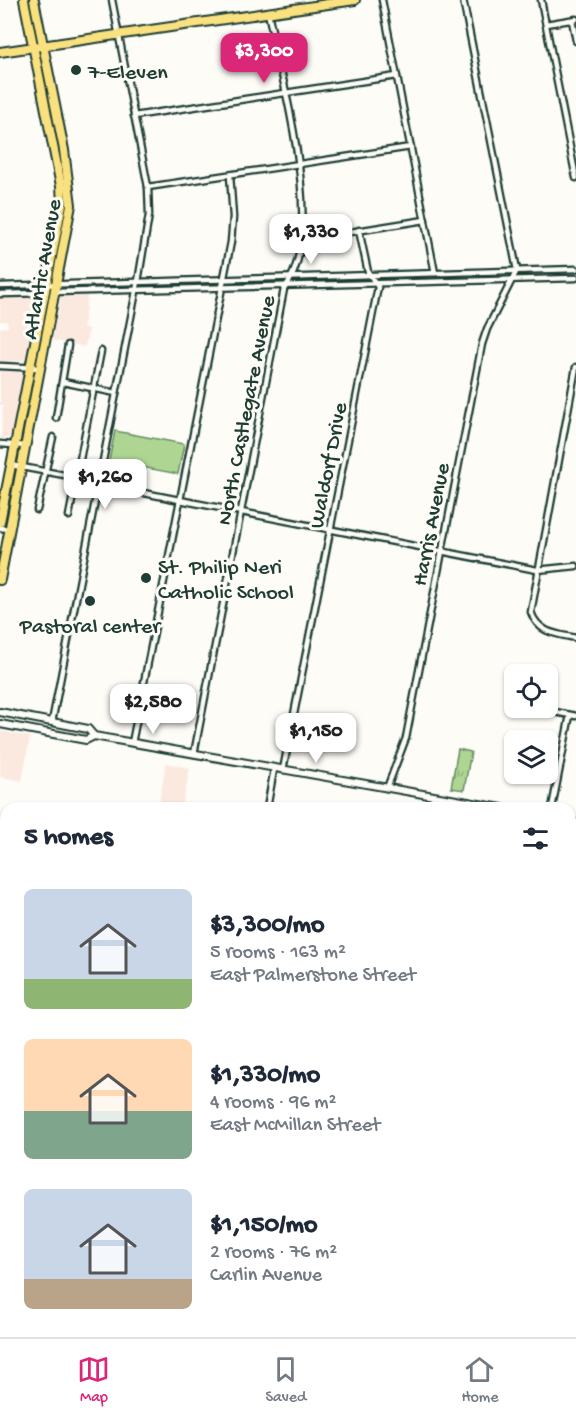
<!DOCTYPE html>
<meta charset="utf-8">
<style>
body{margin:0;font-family:"Gochi Hand",sans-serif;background:#f2f2f3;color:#1f2937;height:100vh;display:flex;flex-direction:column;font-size:22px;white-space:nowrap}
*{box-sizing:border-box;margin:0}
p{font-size:20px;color:#747a83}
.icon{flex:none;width:33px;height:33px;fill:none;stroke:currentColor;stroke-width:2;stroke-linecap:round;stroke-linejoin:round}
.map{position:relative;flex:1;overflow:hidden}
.panel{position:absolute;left:0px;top:802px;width:576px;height:536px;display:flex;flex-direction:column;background:#fff;border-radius:18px 18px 0 0;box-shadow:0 2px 4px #0004}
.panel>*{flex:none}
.buttons{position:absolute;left:504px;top:664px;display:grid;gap:12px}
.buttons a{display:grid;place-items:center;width:54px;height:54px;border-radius:9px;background:#fff;box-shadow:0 2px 4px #0004;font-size:30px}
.price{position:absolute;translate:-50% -51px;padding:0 14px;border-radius:12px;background:#fff;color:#222;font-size:20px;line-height:39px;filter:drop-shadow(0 2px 3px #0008)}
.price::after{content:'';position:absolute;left:50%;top:36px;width:18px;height:14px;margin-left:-9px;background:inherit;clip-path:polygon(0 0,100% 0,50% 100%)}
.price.current{background:#db2777;color:#fff}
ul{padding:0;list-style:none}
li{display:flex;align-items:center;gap:18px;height:150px;padding:0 24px}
li span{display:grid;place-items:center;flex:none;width:168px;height:120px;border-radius:9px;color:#555}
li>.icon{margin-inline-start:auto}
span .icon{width:72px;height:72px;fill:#fffc;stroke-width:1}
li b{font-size:26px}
h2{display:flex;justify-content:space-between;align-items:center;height:72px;padding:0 24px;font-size:26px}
.menu{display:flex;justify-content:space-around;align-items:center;height:84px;border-top:2px solid #e0e1e3;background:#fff;font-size:16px;color:#747a83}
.menu a{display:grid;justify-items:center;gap:3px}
.menu .current{color:#db2777}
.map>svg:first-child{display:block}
.built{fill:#fbe9e0}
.park{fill:url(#park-tufts);stroke:#668a63;stroke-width:1.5}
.pitch{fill:#aed692;stroke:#668a63;stroke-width:1.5}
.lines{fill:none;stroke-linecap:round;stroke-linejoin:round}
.minor-casing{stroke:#1f3d34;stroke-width:9}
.tertiary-casing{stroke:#1f3d34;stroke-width:10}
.primary-casing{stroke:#1f3d34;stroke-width:12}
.motorway-casing{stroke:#1f3d34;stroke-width:14}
.minor{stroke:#fdfcf7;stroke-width:4.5}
.tertiary{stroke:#fdfcf7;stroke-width:6}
.primary{stroke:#fae180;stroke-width:8}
.motorway{stroke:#fae180;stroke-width:9}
.tram{stroke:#1f3d34;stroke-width:1.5}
.poi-dot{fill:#1f3d34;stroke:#fdfcf7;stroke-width:2}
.labels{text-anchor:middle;stroke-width:6;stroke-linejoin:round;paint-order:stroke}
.poi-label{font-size:22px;fill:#1f3d34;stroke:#fdfcf7;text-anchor:start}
.street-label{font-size:22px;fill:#1f3d34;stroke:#fdfcf7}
</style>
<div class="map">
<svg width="576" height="1337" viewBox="0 0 576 1337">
<defs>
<pattern id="park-tufts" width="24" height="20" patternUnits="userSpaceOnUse" patternTransform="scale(1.5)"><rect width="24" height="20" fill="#aed692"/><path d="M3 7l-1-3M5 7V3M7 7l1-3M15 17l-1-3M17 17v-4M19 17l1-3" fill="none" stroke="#8daf78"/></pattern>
</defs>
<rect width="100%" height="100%" fill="#fdfcf7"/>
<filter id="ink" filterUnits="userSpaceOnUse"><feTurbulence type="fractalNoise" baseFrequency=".0167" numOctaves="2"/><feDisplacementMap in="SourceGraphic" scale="12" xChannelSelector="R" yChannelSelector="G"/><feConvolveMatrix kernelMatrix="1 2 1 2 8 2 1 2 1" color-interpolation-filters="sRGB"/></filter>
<g filter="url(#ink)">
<g class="built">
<path d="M88,292L83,327L89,329L85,347L52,340L61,295Z"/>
<path d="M35,296L39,300L27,360L0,363V328L8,327L7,321H0V297Z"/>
<path d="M0,370H26L13,434L8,438L1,439L3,405H0Z"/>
<path d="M0,731L30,737L22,781L0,777Z"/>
<path d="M166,763L190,768L182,808H158Z"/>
<path d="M570,835L576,836V944L570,943Z"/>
</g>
<path class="park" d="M458,749L471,752L464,790L451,788Z"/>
<path class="pitch" d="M115,431L184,444L178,474L109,461Z"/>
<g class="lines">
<g class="minor-casing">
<g id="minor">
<path d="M382,0L435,273"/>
<path d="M541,0L576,178"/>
<path d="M572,20L576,41"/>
<path d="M546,24L576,19"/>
<path d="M134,116L397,76"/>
<path d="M148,187L411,147"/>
<path d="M300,240L425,220"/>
<path d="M0,286L576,269"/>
<path d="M54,292L576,278"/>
<path d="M0,294L46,293"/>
<path d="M0,366L41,368"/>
<path d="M576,367L531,612C538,633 556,634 576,638"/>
<path d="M63,382L116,393"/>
<path d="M56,418L68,345"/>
<path d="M0,444L26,446"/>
<path d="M11,465L75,477"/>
<path d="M98,484L537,570L576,566"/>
<path d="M37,510L53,437"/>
<path d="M69,516L101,351"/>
<path d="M0,528L10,529"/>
<path d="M534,708L576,716"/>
<path d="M52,722L139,276L149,215L148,187L112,0"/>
<path d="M132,743L231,242L233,217L230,175"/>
<path d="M194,754L284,289C328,234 281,78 268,12"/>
<path d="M283,770L378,287L368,272L359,230"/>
<path d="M387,788L406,738L482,344L487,329L517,270L463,0"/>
<path d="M267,808L274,769"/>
<path d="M552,808L570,715"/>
<path d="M570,951L576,953"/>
<path d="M0,992L5,966"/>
<path d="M570,1163L576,1132"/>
<path d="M0,1213L6,1214"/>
<path d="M570,1284L576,1285"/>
<path d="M439,1332L446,1337"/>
<path d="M375,1337L376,1332"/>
<path d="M480,1337L481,1332"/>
</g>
</g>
<g class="tertiary-casing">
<g id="tertiary">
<path d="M0,712L88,729L94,736L502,808"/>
<path d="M0,724L86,740L94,736"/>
<path d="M570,822L576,823"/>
<path d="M0,1089L6,1090"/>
<path d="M570,1199L576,1200"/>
<path d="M288,1337L289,1332"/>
</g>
</g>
<g class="primary-casing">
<g id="primary">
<path d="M0,52L355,0"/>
<path d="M0,522L62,204L61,186L24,0"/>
<path d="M0,580L71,205L64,150L34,0"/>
</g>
</g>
<g class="motorway-casing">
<g id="motorway">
<path d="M0,1300L6,1302"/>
<path d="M0,1331L17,1337"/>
<path d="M96,1332L110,1337"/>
</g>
</g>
<use href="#minor" class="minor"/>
<use href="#tertiary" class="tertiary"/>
<use href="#primary" class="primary"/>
<use href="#motorway" class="motorway"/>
<g class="tram">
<path d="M0,1319L6,1320"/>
<path d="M38,1332L53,1337"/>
</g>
</g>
</g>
<g class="poi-dot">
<circle cx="76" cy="70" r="6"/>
<circle cx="146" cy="578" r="6"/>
<circle cx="90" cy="601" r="6"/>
</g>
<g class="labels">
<g class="poi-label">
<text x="88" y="78">7-Eleven</text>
<text x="158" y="573">St. Philip Neri<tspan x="158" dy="25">Catholic School</tspan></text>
<text x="90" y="632" text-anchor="middle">Pastoral center</text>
</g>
<g class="street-label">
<text transform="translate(40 269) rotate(-80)" y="8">Atlantic Avenue</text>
<text transform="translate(244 410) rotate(-79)" y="8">North Castlegate Avenue</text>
<text transform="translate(326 465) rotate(-79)" y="8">Waldorf Drive</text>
<text transform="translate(429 524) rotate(-79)" y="8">Harris Avenue</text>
</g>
</g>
</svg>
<div class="buttons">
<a><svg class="icon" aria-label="locate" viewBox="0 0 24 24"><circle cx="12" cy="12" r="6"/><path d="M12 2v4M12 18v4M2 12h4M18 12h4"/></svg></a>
<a><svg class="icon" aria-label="layers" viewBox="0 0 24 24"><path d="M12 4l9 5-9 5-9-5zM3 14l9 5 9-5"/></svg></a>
</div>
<b class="price current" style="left:264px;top:84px">$3,300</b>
<b class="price" style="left:311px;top:265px">$1,330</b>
<b class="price" style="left:105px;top:510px">$1,260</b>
<b class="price" style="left:153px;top:735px">$2,580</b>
<b class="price" style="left:316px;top:764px">$1,150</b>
<section class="panel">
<h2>5 homes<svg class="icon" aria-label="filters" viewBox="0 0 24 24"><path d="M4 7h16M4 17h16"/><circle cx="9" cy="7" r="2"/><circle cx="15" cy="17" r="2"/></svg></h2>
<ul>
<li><span style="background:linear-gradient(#c9d6e8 75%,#8fb573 0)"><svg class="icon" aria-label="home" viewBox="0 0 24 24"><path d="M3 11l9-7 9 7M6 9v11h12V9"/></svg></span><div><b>$3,300/mo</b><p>5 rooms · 163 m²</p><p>East Palmerstone Street</p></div></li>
<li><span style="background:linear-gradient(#ffd9b3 60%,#7fa58c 0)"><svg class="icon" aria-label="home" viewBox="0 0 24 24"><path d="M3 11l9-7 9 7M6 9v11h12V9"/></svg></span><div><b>$1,330/mo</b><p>4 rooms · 96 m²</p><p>East McMillan Street</p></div></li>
<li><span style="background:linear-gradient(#c9d6e8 75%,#b9a48a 0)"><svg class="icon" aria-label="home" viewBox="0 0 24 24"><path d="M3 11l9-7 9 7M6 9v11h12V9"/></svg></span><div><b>$1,150/mo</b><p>2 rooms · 76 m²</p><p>Carlin Avenue</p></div></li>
</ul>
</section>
</div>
<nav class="menu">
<a class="current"><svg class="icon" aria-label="map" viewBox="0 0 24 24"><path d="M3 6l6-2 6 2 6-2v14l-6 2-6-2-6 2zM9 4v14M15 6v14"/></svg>Map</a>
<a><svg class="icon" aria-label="saved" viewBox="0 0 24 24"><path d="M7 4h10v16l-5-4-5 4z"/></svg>Saved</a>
<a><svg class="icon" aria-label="home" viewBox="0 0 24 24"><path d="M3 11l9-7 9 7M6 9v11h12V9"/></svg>Home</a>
</nav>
